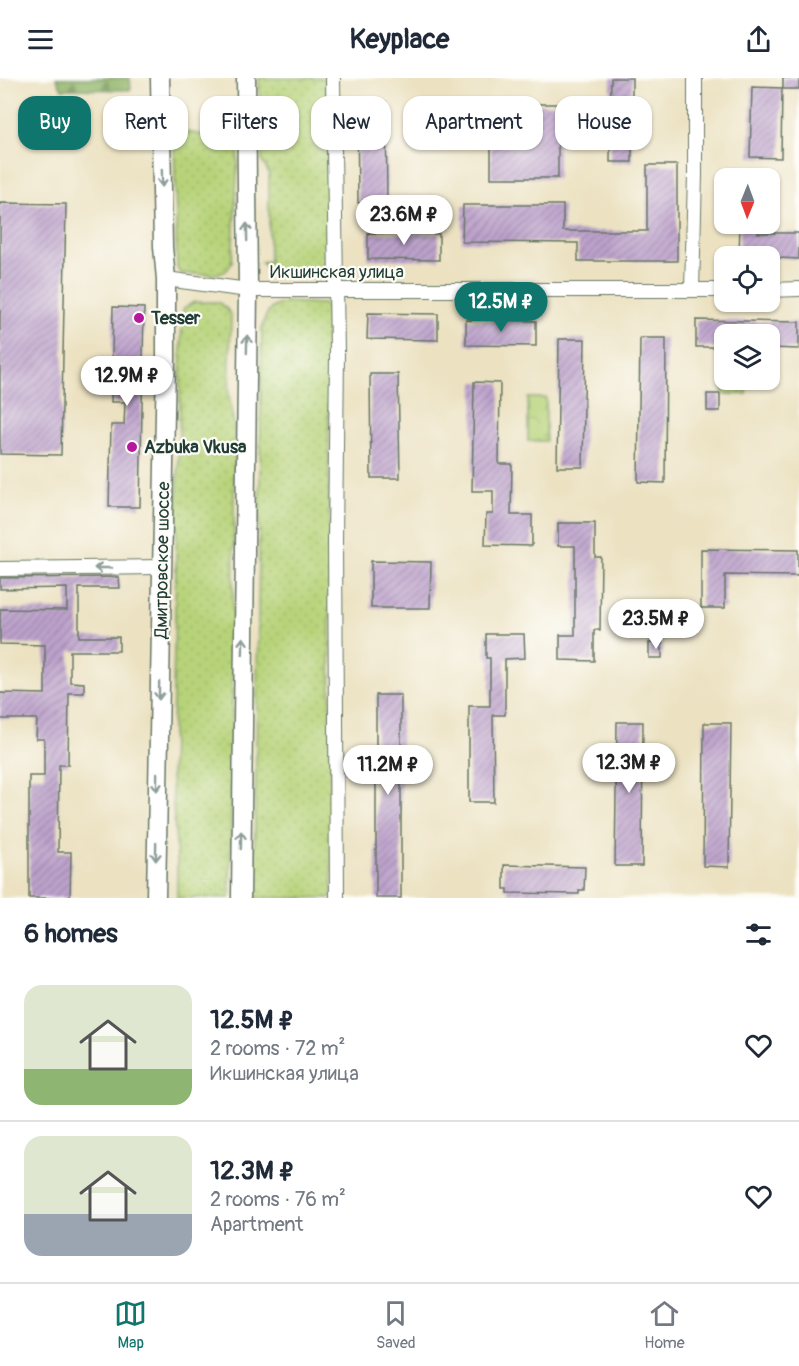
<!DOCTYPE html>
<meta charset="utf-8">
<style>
body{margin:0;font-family:Pangolin,sans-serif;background:#f2f2f3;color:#1f2937;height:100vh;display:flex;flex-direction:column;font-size:22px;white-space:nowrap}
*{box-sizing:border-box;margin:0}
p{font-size:20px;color:#747a83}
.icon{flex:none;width:33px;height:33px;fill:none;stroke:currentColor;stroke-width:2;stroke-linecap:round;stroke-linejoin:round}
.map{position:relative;height:820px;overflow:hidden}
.drawer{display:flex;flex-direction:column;background:#fff;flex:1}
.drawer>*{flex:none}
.guide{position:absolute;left:18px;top:18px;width:764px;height:54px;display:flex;gap:12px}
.needle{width:39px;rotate:181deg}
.tools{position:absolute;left:714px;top:90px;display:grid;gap:12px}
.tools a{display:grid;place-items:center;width:66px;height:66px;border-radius:12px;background:#fff;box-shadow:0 2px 4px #0004;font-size:30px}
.price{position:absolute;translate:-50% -51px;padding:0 14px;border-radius:21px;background:#fff;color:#222;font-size:20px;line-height:39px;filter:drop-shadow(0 2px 3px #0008)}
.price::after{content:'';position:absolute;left:50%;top:36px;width:18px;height:14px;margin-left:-9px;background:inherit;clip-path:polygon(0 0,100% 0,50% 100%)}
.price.current{background:#0f766e;color:#fff}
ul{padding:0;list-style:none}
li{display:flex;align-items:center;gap:18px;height:150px;padding:0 24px}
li+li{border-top:2px solid #e0e1e3}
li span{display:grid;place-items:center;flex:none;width:168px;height:120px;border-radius:18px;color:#555}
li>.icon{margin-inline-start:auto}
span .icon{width:72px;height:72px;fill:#fffc;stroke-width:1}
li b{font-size:26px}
h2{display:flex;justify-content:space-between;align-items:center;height:72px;padding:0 24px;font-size:26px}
.chip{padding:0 21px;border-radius:18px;background:#fff;box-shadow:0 2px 4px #0004;font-size:21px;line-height:54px}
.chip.current{background:#0f766e;color:#fff}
header{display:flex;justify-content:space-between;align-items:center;height:78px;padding:0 24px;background:#fff;font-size:27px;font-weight:700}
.tabs{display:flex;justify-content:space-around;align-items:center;height:84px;border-top:2px solid #e0e1e3;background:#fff;font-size:16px;color:#747a83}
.tabs a{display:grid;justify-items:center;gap:3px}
.tabs .current{color:#0f766e}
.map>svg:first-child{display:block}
.grass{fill:url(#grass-dots);stroke:#6b8856;stroke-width:1.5}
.forest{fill:url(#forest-firs);stroke:#58794e;stroke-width:1.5}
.park{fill:url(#park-crowns);stroke:#6b8856;stroke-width:1.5}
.building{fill:url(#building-hatch)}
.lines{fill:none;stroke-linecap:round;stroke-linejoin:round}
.minor-casing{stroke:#677766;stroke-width:16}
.major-casing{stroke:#677766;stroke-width:21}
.minor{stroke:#fff;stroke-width:14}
.major{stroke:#fff;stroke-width:18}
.oneway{stroke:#8f9e9a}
.poi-dot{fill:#b5179e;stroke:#fdfcf7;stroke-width:2}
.labels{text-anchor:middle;stroke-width:4.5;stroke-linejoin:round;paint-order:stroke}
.street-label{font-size:18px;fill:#1f3d34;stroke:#fdfcf7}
.poi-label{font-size:18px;font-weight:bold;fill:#1f3d34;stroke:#fdfcf7;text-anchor:start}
</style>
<header><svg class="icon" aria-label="menu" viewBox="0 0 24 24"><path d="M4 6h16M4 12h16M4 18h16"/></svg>Keyplace<svg class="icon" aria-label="share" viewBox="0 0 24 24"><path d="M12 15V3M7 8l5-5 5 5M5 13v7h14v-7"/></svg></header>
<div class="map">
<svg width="799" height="820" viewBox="0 0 799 820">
<defs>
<pattern id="grass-dots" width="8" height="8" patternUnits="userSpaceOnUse" patternTransform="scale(1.5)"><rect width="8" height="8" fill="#b7d379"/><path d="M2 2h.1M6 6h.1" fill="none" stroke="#9db669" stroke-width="1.8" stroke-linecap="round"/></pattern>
<pattern id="forest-firs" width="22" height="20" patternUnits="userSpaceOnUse" patternTransform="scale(1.5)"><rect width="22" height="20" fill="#91b569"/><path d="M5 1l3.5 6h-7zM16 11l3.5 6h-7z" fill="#769457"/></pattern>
<pattern id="park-crowns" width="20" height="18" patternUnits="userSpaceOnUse" patternTransform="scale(1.5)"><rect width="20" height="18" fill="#b7d379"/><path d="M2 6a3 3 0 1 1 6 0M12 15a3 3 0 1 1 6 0" fill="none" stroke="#9db669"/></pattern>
<pattern id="building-hatch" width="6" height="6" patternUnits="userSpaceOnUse" patternTransform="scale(1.5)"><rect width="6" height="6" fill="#bda2cc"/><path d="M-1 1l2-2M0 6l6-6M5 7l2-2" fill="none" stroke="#9985a6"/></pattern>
</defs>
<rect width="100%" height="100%" fill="#fdfcf7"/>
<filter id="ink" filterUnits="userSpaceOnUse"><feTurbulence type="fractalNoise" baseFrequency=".0167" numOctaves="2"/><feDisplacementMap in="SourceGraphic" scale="12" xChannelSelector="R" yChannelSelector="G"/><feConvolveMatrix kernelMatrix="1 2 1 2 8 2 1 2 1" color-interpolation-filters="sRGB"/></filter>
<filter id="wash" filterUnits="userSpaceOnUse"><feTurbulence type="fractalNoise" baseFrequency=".008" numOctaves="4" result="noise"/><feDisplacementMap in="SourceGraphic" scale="24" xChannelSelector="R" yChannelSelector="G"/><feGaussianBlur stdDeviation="1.35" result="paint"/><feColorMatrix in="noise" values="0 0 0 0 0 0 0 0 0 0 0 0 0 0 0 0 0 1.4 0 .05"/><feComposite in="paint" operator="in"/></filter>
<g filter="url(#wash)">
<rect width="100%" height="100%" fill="#ece2c2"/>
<g class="grass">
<path d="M259,0H326L328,199L272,196L261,184H269V95L262,83Z"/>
<path d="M174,52L239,63L232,184C230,187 229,191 226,193C219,198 189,196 180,195L177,190Z"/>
<path d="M194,224H218L227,231L231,238L229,318L235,353L230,820H177V781L171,698L182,235L184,230Z"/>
<path d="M286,224L324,226L328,233L332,820H254L262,251C265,235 270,228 286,224Z"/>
</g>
<path class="forest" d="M56,0H130L131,12L62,11Z"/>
<g class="park">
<path d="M723,295L724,302H747V316H723Z"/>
<rect x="528" y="320" width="18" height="43"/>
</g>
<g id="blocks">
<g class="building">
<path d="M611,0H632V84H610Z"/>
<rect x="783" y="0" width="16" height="11"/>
<path d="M752,9L782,10L781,80L750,79Z"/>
<path d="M357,24H386L387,125H358Z"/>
<rect x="491" y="26" width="67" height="74"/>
<path d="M647,87H677V183H578V165L462,164L463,127H563V153H647Z"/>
<path d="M0,125L66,126L61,377L0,376Z"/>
<path d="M740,146H758V155H799V181L739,178Z"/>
<path d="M368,155L439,156V182L368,181Z"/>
<path d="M113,229L144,230L140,429H109L111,347H124L125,324H111Z"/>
<path d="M368,235L438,236V262L367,261Z"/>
<path d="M466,242L536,243V268L466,267Z"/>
<path d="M696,242L799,244V271L770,270V256H724V269H696Z"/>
<path d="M640,260H666L665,405L638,404Z"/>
<path d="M559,261H585L583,389H557Z"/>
<path d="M370,296H398L400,400H371Z"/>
<path d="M474,304L500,305L499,386H512L511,437H532V468L485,467L486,436H493V413H472Z"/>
<rect x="707" y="316" width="13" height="17"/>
<path d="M558,445H595V479H601L600,552H594V583L560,582V557H575V468H558Z"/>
<path d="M701,471L798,472V498L725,497V530H701Z"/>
<path d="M371,483L431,484L430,530H371Z"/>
<path d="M119,499L120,510H79V559H119V573H70V604L84,605V615H69L68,687H59L58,774H71L70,820H29V698H44V661H36L37,641H0V615L45,616V567L0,566V531L67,532V510L0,511V500Z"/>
<path d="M486,556H524L525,580L505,581V637H493L494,724H469V628H490V580H486Z"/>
<rect x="649" y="565" width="13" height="15"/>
<rect x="376" y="617" width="25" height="203"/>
<path d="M617,644H643L642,788H615Z"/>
<path d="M704,645H731L729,789L703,788Z"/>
<path d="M504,787L585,789L584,812H579V816L508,815V811H504Z"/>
</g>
</g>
</g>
<g filter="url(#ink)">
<use href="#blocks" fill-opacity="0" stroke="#677766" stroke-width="1.5"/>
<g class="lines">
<g class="minor-casing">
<g id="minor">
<path d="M333,0L337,276L335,464L337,820"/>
<path d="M166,201L248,212H724"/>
<path d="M692,212L695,97V0"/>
<path d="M770,212L799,211"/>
<path d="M0,491L162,489"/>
</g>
</g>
<g class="major-casing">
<g id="major">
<path d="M156,820L166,280V201L163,169L160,0"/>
<path d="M241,820L248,212L246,0"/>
</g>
</g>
<use href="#minor" class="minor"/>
<use href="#major" class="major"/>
</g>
<defs><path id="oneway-shaft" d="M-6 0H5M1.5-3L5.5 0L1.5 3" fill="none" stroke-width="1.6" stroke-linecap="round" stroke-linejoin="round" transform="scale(1.5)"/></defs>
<g class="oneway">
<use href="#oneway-shaft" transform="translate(162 100) rotate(89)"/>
<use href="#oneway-shaft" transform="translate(247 154) rotate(-91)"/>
<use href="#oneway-shaft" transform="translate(247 266) rotate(-89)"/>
<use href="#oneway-shaft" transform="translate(103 490) rotate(180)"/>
<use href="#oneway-shaft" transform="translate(243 568) rotate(-89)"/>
<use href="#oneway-shaft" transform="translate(159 613) rotate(91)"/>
<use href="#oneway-shaft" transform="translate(157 704) rotate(91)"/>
<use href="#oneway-shaft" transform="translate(241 762) rotate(-89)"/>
<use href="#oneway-shaft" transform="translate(156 774) rotate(91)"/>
</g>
</g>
<g class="poi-dot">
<circle cx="139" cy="240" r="6"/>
<circle cx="132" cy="369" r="6"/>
</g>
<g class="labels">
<g class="street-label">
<text x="337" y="200">Икшинская улица</text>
<text transform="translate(162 482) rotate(-89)" y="6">Дмитровское шоссе</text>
</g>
<g class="poi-label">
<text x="151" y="246">Tesser</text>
<text x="144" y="375">Azbuka Vkusa</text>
</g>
</g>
</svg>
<div class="tools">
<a><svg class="needle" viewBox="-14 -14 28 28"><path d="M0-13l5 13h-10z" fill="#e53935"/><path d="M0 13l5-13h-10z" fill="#747a83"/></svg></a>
<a><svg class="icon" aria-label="locate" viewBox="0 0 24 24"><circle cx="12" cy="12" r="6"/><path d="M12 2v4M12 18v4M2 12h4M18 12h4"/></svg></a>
<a><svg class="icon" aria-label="layers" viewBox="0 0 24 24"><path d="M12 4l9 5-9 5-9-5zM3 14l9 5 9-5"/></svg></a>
</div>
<b class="price" style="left:404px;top:168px">23.6M ₽</b>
<b class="price current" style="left:501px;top:255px">12.5M ₽</b>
<b class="price" style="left:127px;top:329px">12.9M ₽</b>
<b class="price" style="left:656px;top:572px">23.5M ₽</b>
<b class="price" style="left:629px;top:716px">12.3M ₽</b>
<b class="price" style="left:388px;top:718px">11.2M ₽</b>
<div class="guide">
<a class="chip current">Buy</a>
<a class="chip">Rent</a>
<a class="chip">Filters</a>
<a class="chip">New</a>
<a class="chip">Apartment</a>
<a class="chip">House</a>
</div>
</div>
<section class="drawer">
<h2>6 homes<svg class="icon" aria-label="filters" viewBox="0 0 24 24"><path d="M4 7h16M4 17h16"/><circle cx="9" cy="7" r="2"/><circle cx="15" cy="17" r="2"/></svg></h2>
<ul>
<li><span style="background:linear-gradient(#dfe7d0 70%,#8fb573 0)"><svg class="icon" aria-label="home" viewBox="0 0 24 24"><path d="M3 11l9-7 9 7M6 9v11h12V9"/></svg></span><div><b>12.5M ₽</b><p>2 rooms · 72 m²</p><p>Икшинская улица</p></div><svg class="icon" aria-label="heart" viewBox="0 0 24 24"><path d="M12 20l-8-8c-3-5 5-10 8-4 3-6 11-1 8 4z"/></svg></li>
<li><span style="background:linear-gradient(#dfe7d0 65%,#9aa5b1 0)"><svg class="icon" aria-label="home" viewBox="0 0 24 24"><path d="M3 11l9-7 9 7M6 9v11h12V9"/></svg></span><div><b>12.3M ₽</b><p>2 rooms · 76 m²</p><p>Apartment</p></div><svg class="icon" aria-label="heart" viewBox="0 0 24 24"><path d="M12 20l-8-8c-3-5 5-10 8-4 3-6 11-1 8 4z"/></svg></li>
</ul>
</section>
<nav class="tabs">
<a class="current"><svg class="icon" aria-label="map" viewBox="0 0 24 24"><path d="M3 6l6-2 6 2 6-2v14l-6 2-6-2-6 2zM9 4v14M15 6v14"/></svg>Map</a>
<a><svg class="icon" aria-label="saved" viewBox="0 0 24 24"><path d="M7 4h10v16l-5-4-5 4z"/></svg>Saved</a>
<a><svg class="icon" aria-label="home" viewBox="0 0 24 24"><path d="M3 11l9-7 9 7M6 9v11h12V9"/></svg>Home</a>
</nav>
